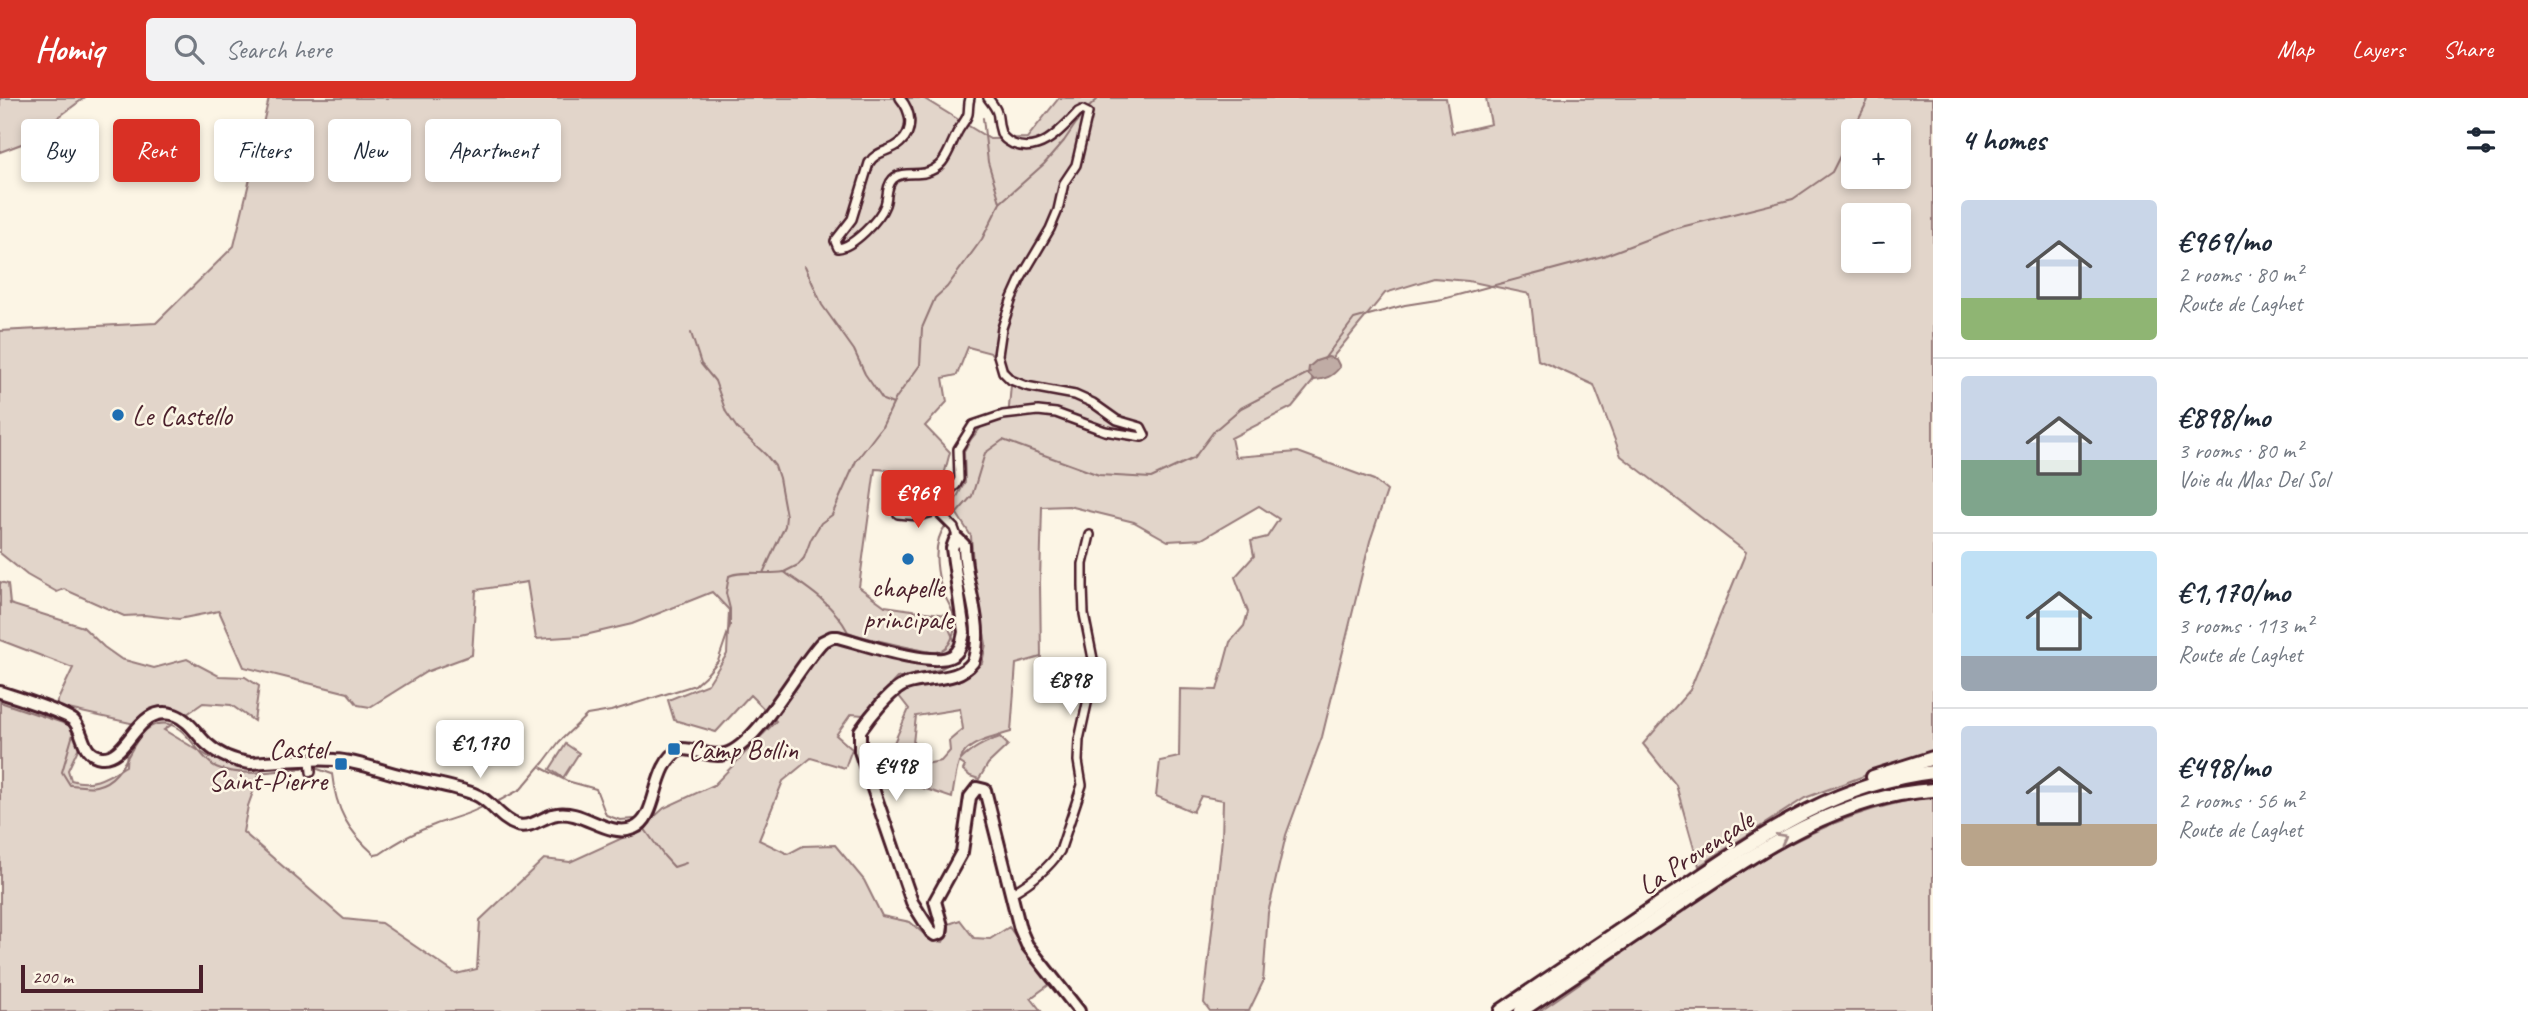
<!DOCTYPE html>
<meta charset="utf-8">
<style>
body{margin:0;font-family:Caveat,sans-serif;background:#f2f2f3;color:#1f2937;height:100vh;display:flex;flex-direction:column;font-size:26px;white-space:nowrap}
*{box-sizing:border-box;margin:0}
p{font-size:23px;color:#747a83}
.icon{flex:none;width:38px;height:38px;fill:none;stroke:currentColor;stroke-width:2;stroke-linecap:round;stroke-linejoin:round}
.map{position:relative;flex:1;overflow:hidden}
.details{display:flex;flex-direction:column;background:#fff;width:595px}
.details>*{flex:none}
.guide{position:absolute;left:21px;top:21px;width:665px;height:63px;display:flex;gap:14px}
.buttons{position:absolute;left:1841px;top:21px;display:grid;gap:14px}
.buttons a{display:grid;place-items:center;width:70px;height:70px;border-radius:7px;background:#fff;box-shadow:0 4px 10px #0003;font-size:35px}
.scale{position:absolute;left:21px;bottom:18px;width:182px;box-sizing:border-box;padding-left:7px;border:4px solid #4a1f2b;border-top:0;font-size:19px;line-height:24px;white-space:nowrap;color:#4a1f2b;-webkit-text-stroke:5px #fcf5e5;paint-order:stroke}
.price{position:absolute;translate:-50% -60px;padding:0 16px;border-radius:7px;background:#fff;color:#222;font-size:23px;line-height:46px;filter:drop-shadow(0 2px 4px #0008)}
.price::after{content:'';position:absolute;left:50%;top:42px;width:21px;height:16px;margin-left:-10px;background:inherit;clip-path:polygon(0 0,100% 0,50% 100%)}
.price.selected{background:#d93025;color:#fff}
ul{padding:0;list-style:none}
li{display:flex;align-items:center;gap:21px;height:175px;padding:0 28px}
li+li{border-top:2px solid #e0e1e3}
li span{display:grid;place-items:center;flex:none;width:196px;height:140px;border-radius:7px;color:#555}
li>.icon{margin-inline-start:auto}
span .icon{width:84px;height:84px;fill:#fffc;stroke-width:1}
li b{font-size:30px}
h2{display:flex;justify-content:space-between;align-items:center;height:84px;padding:0 28px;font-size:30px}
.tag{padding:0 24px;border-radius:7px;background:#fff;box-shadow:0 4px 10px #0003;font-size:24px;line-height:63px}
.tag.selected{background:#d93025;color:#fff}
header{display:flex;align-items:center;gap:42px;box-sizing:border-box;height:98px;padding:0 35px;background:#d93025;color:#fff}
header strong{font-size:33px}
nav{display:flex;gap:38px;margin-inline-start:auto;font-size:24px}
.search{width:490px;height:63px;background:#f2f2f3;display:flex;align-items:center;gap:18px;box-sizing:border-box;padding:0 24px;border-radius:7px;color:#747a83;font-size:26px}
main{display:flex;flex:1;min-height:0}
.map>svg:first-child{display:block}
.green{fill:#e2d5ca;stroke:#967a7a;stroke-width:2;fill-rule:evenodd}
.water{fill:#c0aca5;stroke:#917474;stroke-width:2}
.lines{fill:none;stroke-linecap:round;stroke-linejoin:round}
.stream{stroke:#917474;stroke-width:2}
.minor-casing{stroke:#4a1f2b;stroke-width:12}
.secondary-casing{stroke:#4a1f2b;stroke-width:16}
.motorway-casing{stroke:#4a1f2b;stroke-width:18}
.minor{stroke:#fcf5e5;stroke-width:7}
.secondary{stroke:#fcf5e5;stroke-width:10}
.motorway{stroke:#fcf5e5;stroke-width:12}
.oneway{stroke:#a38a88}
.poi-dot{fill:#1f6fb2;stroke:#fcf5e5;stroke-width:2.5}
.labels{text-anchor:middle;stroke-width:5;stroke-linejoin:round;paint-order:stroke}
.poi-label{font-size:28px;fill:#4a1f2b;stroke:#fcf5e5;text-anchor:start}
.street-label{font-size:28px;fill:#4a1f2b;stroke:#fcf5e5}
</style>
<header>
<strong>Homiq</strong>
<div class="search"><svg class="icon" aria-label="search" viewBox="0 0 24 24"><circle cx="10" cy="10" r="6"/><path d="M15 15l6 6"/></svg>Search here</div>
<nav><a>Map</a><a>Layers</a><a>Share</a></nav>
</header>
<main>
<div class="map">
<svg width="1933" height="913" viewBox="0 0 1933 913">
<rect width="100%" height="100%" fill="#fcf5e5"/>
<filter id="ink" filterUnits="userSpaceOnUse"><feTurbulence type="fractalNoise" baseFrequency=".0143" numOctaves="2"/><feDisplacementMap in="SourceGraphic" scale="14" xChannelSelector="R" yChannelSelector="G"/><feConvolveMatrix kernelMatrix="1 2 1 2 8 2 1 2 1" color-interpolation-filters="sRGB"/></filter>
<g filter="url(#ink)">
<g class="green">
<path d="M0,0H84L24,45L0,54Z"/>
<path d="M269,0H923L990,41L1027,40L1059,0H1446L1452,35L1491,26L1486,0H1933V657L1888,669L1805,700L1699,768L1676,687L1643,646L1690,592L1746,454L1621,358L1594,287L1538,262L1530,196L1468,183L1434,180L1385,195L1292,309L1231,340L1235,359L1298,354L1374,382L1387,393L1370,443L1322,639L1286,737L1268,815L1263,884L1249,913H1210L1204,905L1222,741L1223,702L1201,698L1193,714L1156,698L1160,663L1179,659L1180,591L1217,592L1230,544L1244,528L1248,514L1235,479L1254,458L1251,443L1267,439L1279,421L1259,408L1202,441L1168,443L1134,424L1069,408L1042,409L1040,484L1041,559L1016,566L1011,634C960,649 960,649 952,700L920,689L919,667L941,663L950,653L949,643L963,631L960,611L916,618L910,672H872L866,652L889,656L909,611L899,598L912,589L959,582L982,565L986,546L974,481L971,438L952,408L965,384L964,354L971,341L981,329L1008,320L1011,287L991,255L968,249L957,277L943,280L947,304L925,328L950,354L943,381L922,393C902,385 900,371 875,371L859,489L885,508L946,517L950,533L962,559L938,572L897,580L863,617L851,616L836,637L852,651L845,670L811,660L783,683L759,742L788,756L803,748L835,747L864,782L882,818L910,824L931,842L943,844L949,832V826L960,822L974,840L990,841L1009,829L1050,886L1031,900L1041,913H0V598L55,618L74,629L79,649L68,672L71,682C93,689 107,679 126,668L127,648L144,628L55,608L73,570L0,542V484L8,486L10,506L83,529L104,549L121,561L154,570L187,561L219,578L245,579L259,588L254,623L231,607L203,605L164,632L211,660L262,669L248,708L243,734L344,821L381,825L456,876L477,871L480,822L544,761L570,764L640,732L664,710L714,687L776,623L750,597L716,634L674,622L668,602L708,586L727,556L729,512L712,494L632,526L581,538L536,541L527,484L476,492L472,557L426,574L370,609L358,607L348,595L244,569L219,513L179,521L144,517L124,518L64,491L57,494L27,477L0,455V233L156,225L234,148ZM1853,33H1899V79H1853ZM1853,117H1899V163H1853Z"/>
<path d="M1000,639L1008,647L988,666L979,681L970,678L963,672L965,668L959,664C971,651 983,645 1000,639Z"/>
<path d="M566,646L579,655L563,680L550,671Z"/>
<path d="M1933,680V688L1839,707L1820,715V713C1856,697 1893,686 1933,680Z"/>
<path d="M1933,699V913H1539C1656,836 1790,714 1933,699Z"/>
</g>
<path class="water" d="M1328,259L1336,261L1340,269C1332,279 1326,281 1314,282L1308,276L1309,269L1316,263Z"/>
<g class="lines">
<g class="stream">
<path d="M1087,11L1099,0"/>
<path d="M983,20L988,64L1000,104"/>
<path d="M805,168L822,207L854,252L865,276L883,302L893,306"/>
<path d="M691,235L701,266L715,283L726,314L737,330L766,357L775,368L779,380L786,418L785,428L763,475"/>
<path d="M1324,261L1354,221L1405,207L1443,201L1603,158L1677,130L1793,101L1832,74L1869,0"/>
<path d="M950,423L972,398L985,355L1003,342L1099,377L1151,380L1194,360L1214,333L1241,310L1310,274"/>
<path d="M784,474L798,467L804,460L811,441L821,425L832,417L856,363L882,329L896,300L920,267L922,230L935,200L947,189L982,141L1000,105L1044,66L1064,43L1083,15"/>
<path d="M0,604L69,627L73,636L62,674L70,687C78,687 88,690 96,688C130,681 129,632 158,626C186,620 197,660 216,669C239,680 282,672 307,670"/>
<path d="M312,669L332,676C336,712 348,733 375,757L380,756C397,744 414,734 434,727C454,719 467,718 486,707"/>
<path d="M542,670L567,683L596,691L606,717L620,722L634,721L637,724"/>
<path d="M495,705L521,691L544,664L559,644L587,617L611,613L695,587L707,576L718,563L730,528V511L726,495L729,478C740,472 768,477 784,474C809,491 834,507 848,534C871,542 893,546 916,551C923,552 930,555 937,554C952,551 956,532 954,519C952,509 944,499 941,489C936,470 932,444 946,427"/>
<path d="M644,730L664,758L674,769L686,765"/>
</g>
<g class="minor-casing">
<g id="minor">
<path d="M900,0C911,13 915,32 900,45C890,54 877,52 869,65L852,121L835,143L838,150C853,149 880,121 885,107C888,99 886,88 893,81C901,73 914,77 924,75C946,70 948,52 957,35C960,28 966,23 968,16C969,10 968,6 970,0"/>
<path d="M898,416L918,418L937,413"/>
<path d="M958,441L954,430L937,413L936,404L956,387L959,381L958,351L973,327L1003,317L1038,313L1056,315L1105,333L1142,339L1145,337L1141,329L1117,322L1093,305L1075,297L1026,288L1011,282L1003,274L998,257L1002,230L1012,200L1021,180L1050,131L1058,112L1064,85L1076,67L1088,15L1082,12L1078,14C1061,32 1040,57 1013,46C1008,43 1003,41 1001,35C995,17 1003,19 988,0"/>
<path d="M310,662L311,674"/>
<path d="M1012,795C1031,784 1048,771 1060,753L1082,687L1078,663L1079,642L1088,601L1093,561L1084,516L1083,488V466L1090,437"/>
</g>
</g>
<g class="secondary-casing">
<path id="secondary" d="M0,594C13,598 68,616 74,623C85,636 81,656 101,659C130,662 136,604 175,617C189,622 197,637 207,646C219,657 233,663 250,665C278,664 307,660 335,662C359,663 383,674 407,679C429,685 453,688 474,696C491,702 499,721 517,727C531,731 543,718 557,716C582,711 609,741 634,730C660,719 650,668 681,651C695,650 711,660 725,656C757,648 798,569 822,544L832,539H838C861,545 932,570 952,558C961,553 962,543 964,534L952,450L955,442L958,441L964,447C964,487 986,526 973,564C957,585 929,578 906,586C891,591 869,620 860,633V653L912,804L931,834L935,837L941,835L942,828L935,803L962,754L970,699L977,690L985,692L1020,831L1027,847L1079,913"/>
</g>
<g class="motorway-casing">
<g id="motorway">
<path d="M1873,679L1933,660"/>
<path d="M1501,913C1559,874 1617,835 1674,796C1757,741 1831,686 1933,674"/>
<path d="M1521,913C1571,879 1621,846 1671,812C1751,758 1833,698 1933,692"/>
</g>
</g>
<use href="#minor" class="minor"/>
<use href="#secondary" class="secondary"/>
<use href="#motorway" class="motorway"/>
</g>
<defs><path id="oneway-chevron" d="M-2-3.5L2.5 0L-2 3.5" fill="none" stroke-width="1.6" stroke-linecap="round" stroke-linejoin="round" transform="scale(1.75)"/></defs>
<use class="oneway" href="#oneway-chevron" transform="translate(1782 740) rotate(-29)"/>
</g>
<g class="poi-dot">
<circle cx="118" cy="317" r="7"/>
<circle cx="908" cy="461" r="7"/>
<rect x="667" y="644" width="14" height="14" rx="3.5"/>
<rect x="334" y="659" width="14" height="14" rx="3.5"/>
</g>
<g class="labels">
<g class="poi-label">
<text x="132" y="327">Le Castello</text>
<text x="908" y="499" text-anchor="middle">chapelle<tspan x="908" dy="32">principale</tspan></text>
<text x="327" y="660" text-anchor="end">Castel<tspan x="327" dy="32">Saint-Pierre</tspan></text>
<text x="688" y="661">Camp Bollin</text>
</g>
<g class="street-label">
<text transform="translate(1695 754) rotate(-33)" y="10">La Provençale</text>
</g>
</g>
</svg>
<div class="buttons">
<a>+</a>
<a>−</a>
</div>
<div class="scale">200 m</div>
<b class="price selected" style="left:918px;top:432px">€969</b>
<b class="price" style="left:1070px;top:619px">€898</b>
<b class="price" style="left:480px;top:682px">€1,170</b>
<b class="price" style="left:896px;top:705px">€498</b>
<div class="guide">
<a class="tag">Buy</a>
<a class="tag selected">Rent</a>
<a class="tag">Filters</a>
<a class="tag">New</a>
<a class="tag">Apartment</a>
</div>
</div>
<section class="details">
<h2>4 homes<svg class="icon" aria-label="filters" viewBox="0 0 24 24"><path d="M4 7h16M4 17h16"/><circle cx="9" cy="7" r="2"/><circle cx="15" cy="17" r="2"/></svg></h2>
<ul>
<li><span style="background:linear-gradient(#c9d6e8 70%,#8fb573 0)"><svg class="icon" aria-label="home" viewBox="0 0 24 24"><path d="M3 11l9-7 9 7M6 9v11h12V9"/></svg></span><div><b>€969/mo</b><p>2 rooms · 80 m²</p><p>Route de Laghet</p></div></li>
<li><span style="background:linear-gradient(#c9d6e8 60%,#7fa58c 0)"><svg class="icon" aria-label="home" viewBox="0 0 24 24"><path d="M3 11l9-7 9 7M6 9v11h12V9"/></svg></span><div><b>€898/mo</b><p>3 rooms · 80 m²</p><p>Voie du Mas Del Sol</p></div></li>
<li><span style="background:linear-gradient(#bfe0f5 75%,#9aa5b1 0)"><svg class="icon" aria-label="home" viewBox="0 0 24 24"><path d="M3 11l9-7 9 7M6 9v11h12V9"/></svg></span><div><b>€1,170/mo</b><p>3 rooms · 113 m²</p><p>Route de Laghet</p></div></li>
<li><span style="background:linear-gradient(#c9d6e8 70%,#b9a48a 0)"><svg class="icon" aria-label="home" viewBox="0 0 24 24"><path d="M3 11l9-7 9 7M6 9v11h12V9"/></svg></span><div><b>€498/mo</b><p>2 rooms · 56 m²</p><p>Route de Laghet</p></div></li>
</ul>
</section>
</main>
